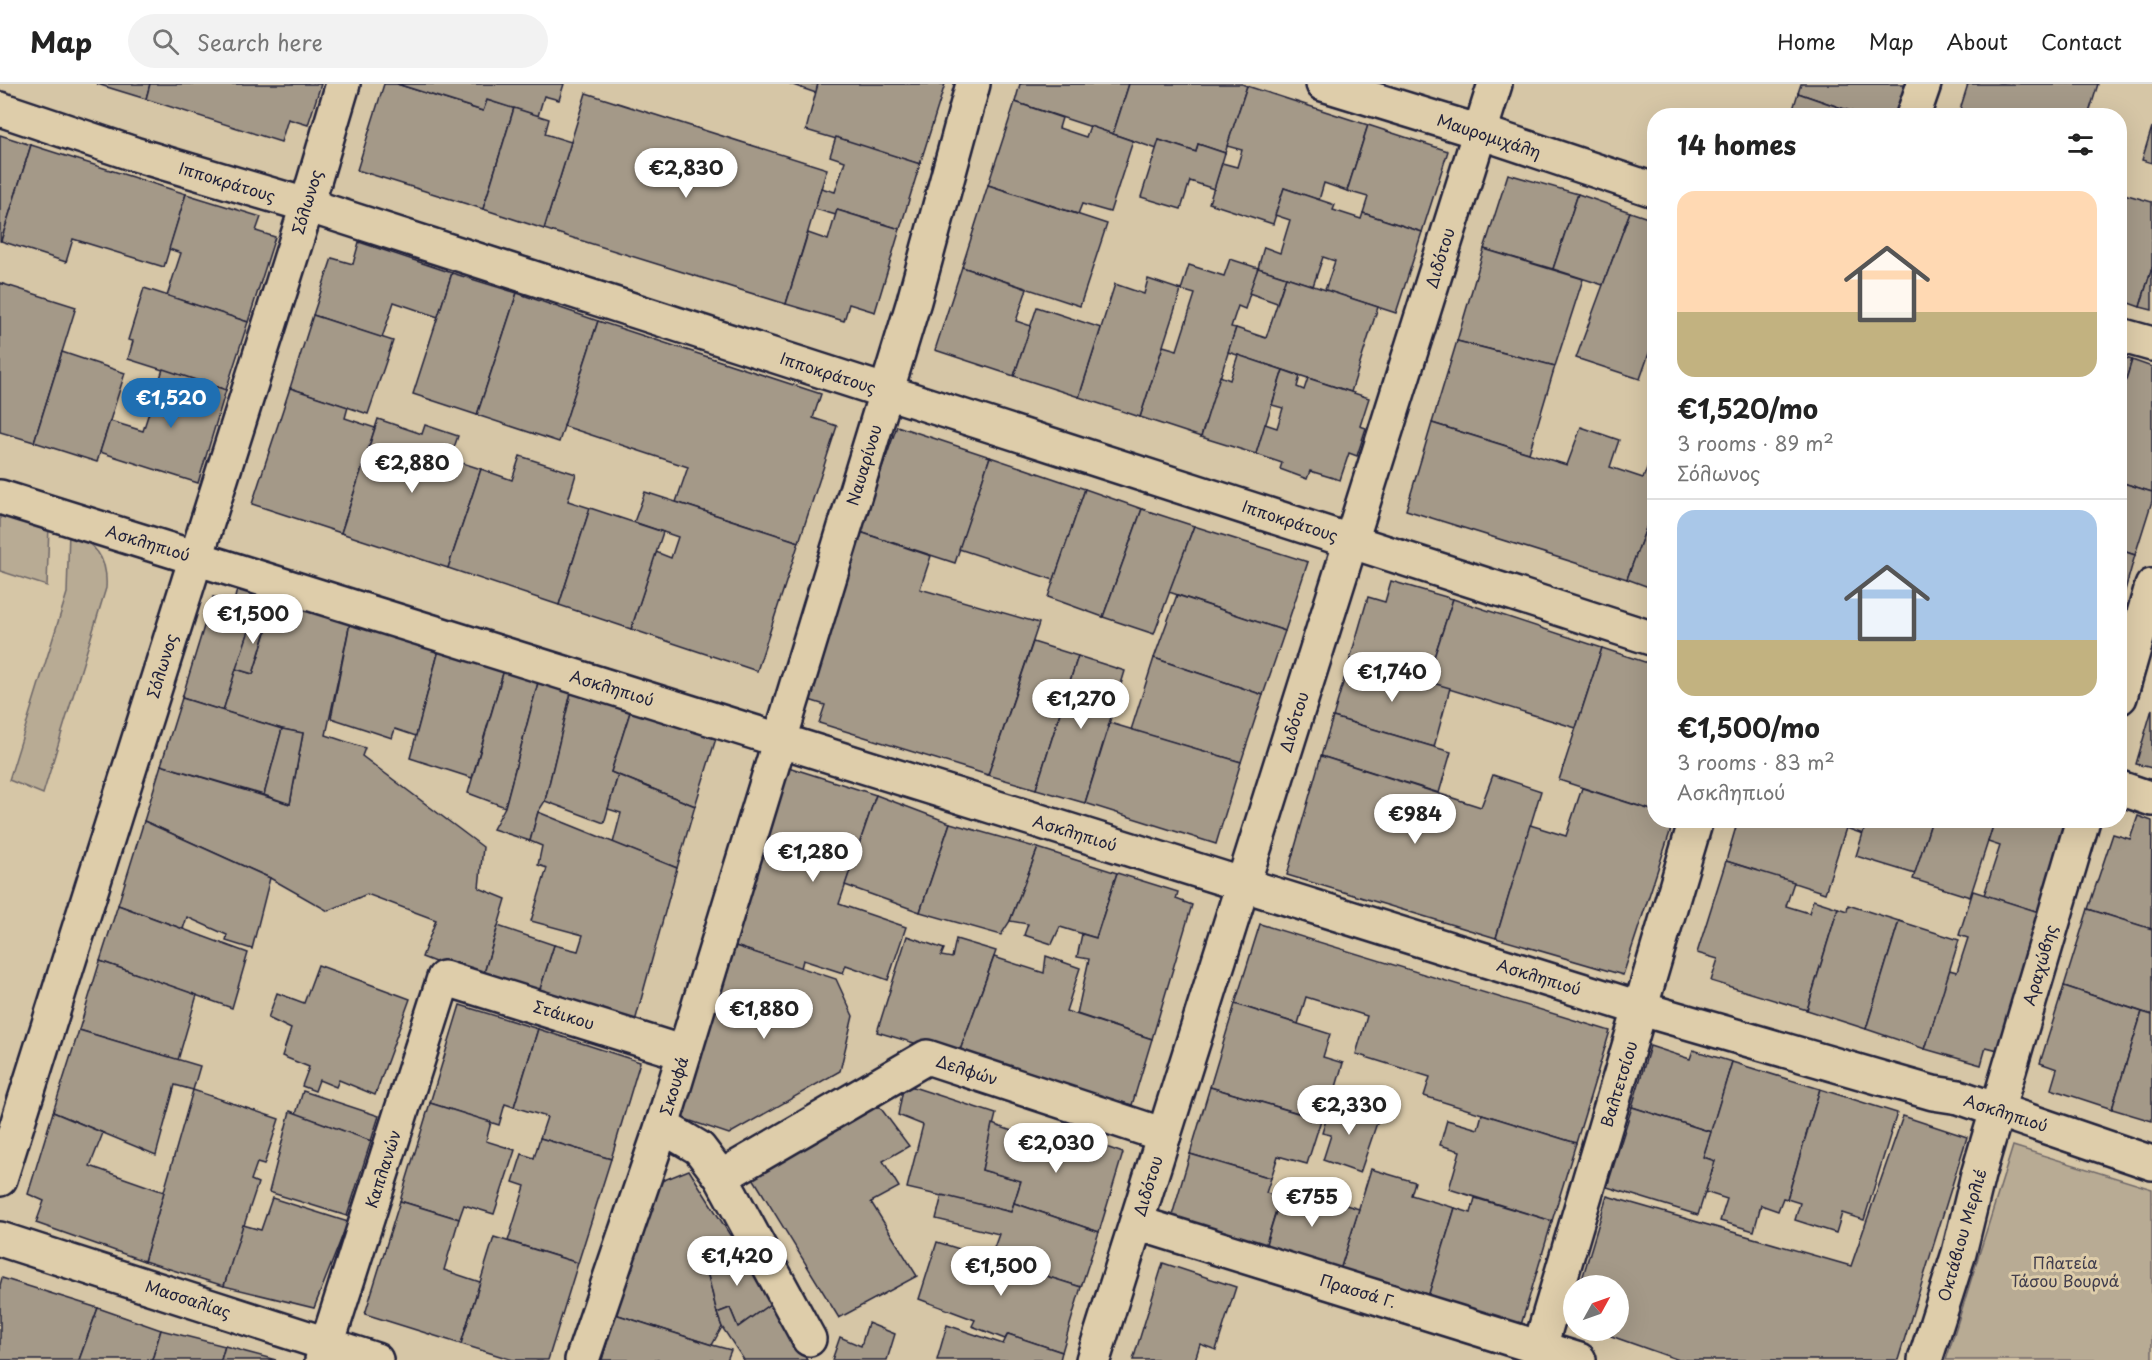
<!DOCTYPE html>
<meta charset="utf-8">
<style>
body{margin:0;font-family:"Playpen Sans",sans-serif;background:#f2f2f2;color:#222;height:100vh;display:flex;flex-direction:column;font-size:22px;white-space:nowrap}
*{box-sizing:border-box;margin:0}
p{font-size:20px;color:#767676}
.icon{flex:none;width:33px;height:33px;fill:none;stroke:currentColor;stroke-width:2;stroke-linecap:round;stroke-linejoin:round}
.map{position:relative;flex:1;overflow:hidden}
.details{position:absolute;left:1647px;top:24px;width:480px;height:720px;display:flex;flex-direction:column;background:#fff;border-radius:24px;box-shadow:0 6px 24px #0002}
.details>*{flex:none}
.needle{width:39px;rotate:50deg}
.buttons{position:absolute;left:1563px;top:1191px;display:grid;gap:12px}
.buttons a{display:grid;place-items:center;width:66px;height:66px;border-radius:50%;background:#fff;box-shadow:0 6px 24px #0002;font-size:30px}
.price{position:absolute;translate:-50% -51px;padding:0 14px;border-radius:21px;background:#fff;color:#222;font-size:20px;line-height:39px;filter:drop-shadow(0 2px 3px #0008)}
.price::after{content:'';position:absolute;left:50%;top:36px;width:18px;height:14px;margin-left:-9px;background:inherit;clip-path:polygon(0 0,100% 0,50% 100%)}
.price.current{background:#1f6fb2;color:#fff}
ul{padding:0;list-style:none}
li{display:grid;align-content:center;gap:12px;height:318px;padding:0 30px}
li+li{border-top:2px solid #e0e0e0}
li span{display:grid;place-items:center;height:186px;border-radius:18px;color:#555}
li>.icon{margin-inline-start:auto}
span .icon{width:108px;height:108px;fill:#fffc;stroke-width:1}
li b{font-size:26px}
h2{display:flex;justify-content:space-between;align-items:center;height:72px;padding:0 30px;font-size:26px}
header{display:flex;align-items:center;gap:36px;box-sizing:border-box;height:84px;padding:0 30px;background:#fff;border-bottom:2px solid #e0e0e0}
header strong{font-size:28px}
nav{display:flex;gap:33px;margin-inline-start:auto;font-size:21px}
.search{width:420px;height:54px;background:#f2f2f2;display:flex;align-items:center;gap:15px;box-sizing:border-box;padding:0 21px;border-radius:33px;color:#767676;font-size:22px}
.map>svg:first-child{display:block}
.green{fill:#b8ab94;stroke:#6d6668;stroke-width:1.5}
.building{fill:#a49988;stroke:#22223b;stroke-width:1.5}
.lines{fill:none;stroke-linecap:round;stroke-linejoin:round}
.minor-casing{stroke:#22223b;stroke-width:38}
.major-casing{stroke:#22223b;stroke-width:38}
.minor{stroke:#decdaa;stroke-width:33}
.major{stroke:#decdaa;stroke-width:33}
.labels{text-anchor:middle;stroke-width:6;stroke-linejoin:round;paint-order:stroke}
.street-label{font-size:16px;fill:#22223b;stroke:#decdaa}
.park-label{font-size:16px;fill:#403d4d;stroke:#decdaa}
</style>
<header>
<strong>Map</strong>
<div class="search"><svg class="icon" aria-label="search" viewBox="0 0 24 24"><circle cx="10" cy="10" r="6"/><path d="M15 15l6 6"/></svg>Search here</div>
<nav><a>Home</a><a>Map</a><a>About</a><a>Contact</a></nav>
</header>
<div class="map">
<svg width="2152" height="1276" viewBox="0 0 2152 1276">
<rect width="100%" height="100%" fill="#d6c6a6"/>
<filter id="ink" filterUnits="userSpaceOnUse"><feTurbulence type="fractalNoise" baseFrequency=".0167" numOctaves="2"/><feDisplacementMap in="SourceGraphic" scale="12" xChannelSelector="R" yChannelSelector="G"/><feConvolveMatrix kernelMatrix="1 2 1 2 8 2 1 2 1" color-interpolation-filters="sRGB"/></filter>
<g filter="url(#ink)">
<g class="green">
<path d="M0,425L49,440L47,502L0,487Z"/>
<path d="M69,447C95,460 108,473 106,504L43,710L9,696L67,509Z"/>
<path d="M2013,1062L2152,1105V1276H1946Z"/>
</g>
<g class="building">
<path d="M97,0H150L146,15Z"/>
<path d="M150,0H321L308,41L288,35L281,58L146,15Z"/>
<path d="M384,0H397L483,27L487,16L514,24L483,125L357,86Z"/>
<path d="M397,0H564L559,16L544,12L538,32L487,16L483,27Z"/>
<path d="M790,0H818L816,9Z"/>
<path d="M818,0H945L920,80L806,46Z"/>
<path d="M1020,0H1129L1113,50L1015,18Z"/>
<path d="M1129,0H1242L1247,2L1225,69L1198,60L1196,68L1159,56L1157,65L1113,50Z"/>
<path d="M1801,0H1919L1909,32H1865L1798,9Z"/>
<path d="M1968,0H2098L2088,32H1958Z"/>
<path d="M1247,2L1368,41L1347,107L1324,99L1319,116L1284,104L1273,140L1209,119L1222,79L1237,83L1242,66L1227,62Z"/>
<path d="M586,9L827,85L786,220L544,145Z"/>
<path d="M1798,9L1844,25L1842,32H1791Z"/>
<path d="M1015,18L1062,34L1059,44L1086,53L1090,42L1133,57L1110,128L1082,120L1078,130L988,101Z"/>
<path d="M514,24L549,35L545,50L571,58L544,145L483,125Z"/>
<path d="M1368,41L1448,67L1422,148L1363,129L1368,113L1347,107Z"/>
<path d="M2152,43V79L2142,76Z"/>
<path d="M0,51L31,61L1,157H0Z"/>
<path d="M836,53L920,80L900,145L837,126L836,131L815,125L821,104L835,108L845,77L830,72Z"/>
<path d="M1159,56L1196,68L1198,60L1225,69L1214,105L1190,97L1181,125L1141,113Z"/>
<path d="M31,61L186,110L164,183L73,155L66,178L1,157Z"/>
<path d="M1508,90L1578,110L1553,185L1484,165Z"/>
<path d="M988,101L1107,140L1080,222L962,183Z"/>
<path d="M1284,104L1335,121L1333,126L1361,135L1363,129L1422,148L1396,229L1325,206L1335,177L1323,173L1313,202L1258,184L1264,163L1280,169L1290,136L1275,131Z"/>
<path d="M186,110L261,133L256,147L275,153L248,238L167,212L181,169L169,165Z"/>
<path d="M1578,110L1630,128L1603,201L1553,185Z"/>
<path d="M2124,110L2152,118V183L2140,223L2120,216V111L2124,112Z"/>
<path d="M837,126L900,145L875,228L849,220L844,237L786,220L808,149L828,156Z"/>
<path d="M1630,128L1654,136V255L1640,295L1576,274Z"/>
<path d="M359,158L452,189L438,233L394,218L382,254L313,231L332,174L353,180Z"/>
<path d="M1484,165L1583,195L1555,282L1457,257Z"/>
<path d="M1230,175L1258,184L1245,225L1238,222L1231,243L1236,244L1201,353L1140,333L1163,262L1177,266L1195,210L1181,206L1189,181L1224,192Z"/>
<path d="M962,183L1027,205L1016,237L1031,242L1014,292L935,266Z"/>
<path d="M2152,183V226L2140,223Z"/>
<path d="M1258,184L1286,193L1277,219L1249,209Z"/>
<path d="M452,189L517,209L477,331L413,310Z"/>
<path d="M1286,193L1378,223L1351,308L1228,268L1236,244L1266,254Z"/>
<path d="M1148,195L1181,206L1140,333L1079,313L1115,200L1144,210Z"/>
<path d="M0,199L76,223L34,358L0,348Z"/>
<path d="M144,204L248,238L226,306L128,275L133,257L128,256Z"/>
<path d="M517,209L598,237L559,358L477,331Z"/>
<path d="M1037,223L1101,244L1079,313L1014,292Z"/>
<path d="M313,231L393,257L368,330L290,304Z"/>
<path d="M598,237L821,310L813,334L837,342L799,458L676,418L688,383L564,342Z"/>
<path d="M1457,257L1555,282L1529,369L1432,339Z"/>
<path d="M62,268L125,289L97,378L34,358Z"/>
<path d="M1238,271L1283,286L1256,370L1201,353L1220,292L1230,296Z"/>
<path d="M2120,272L2132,276L2120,315Z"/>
<path d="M2132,276L2152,283V408L2120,398V315Z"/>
<path d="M163,285L226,306L198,399L100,368L110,337L143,347Z"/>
<path d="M1283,286L1300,292L1297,303L1304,306L1308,294L1369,314L1360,342L1366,344L1357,372L1349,369L1340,396L1310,387L1307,395L1280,385L1282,379L1256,370L1265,340L1277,344L1283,324L1272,321Z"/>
<path d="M290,304L348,323L345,334L375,344L341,449L252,420Z"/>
<path d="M378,335L422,350L425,341L458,352L450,375L481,385L448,484L341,449Z"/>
<path d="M1432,339L1567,381L1581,343L1619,356L1610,383L1643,394L1654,367V423L1627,495L1406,426Z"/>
<path d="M897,342L990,373L955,479L860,448Z"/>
<path d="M520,372L576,390L568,417L590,424L559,521L448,484L481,385L512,396Z"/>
<path d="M990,373L1085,405L1054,496L959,465Z"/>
<path d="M2120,398L2152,408V417L2135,471L2120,466Z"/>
<path d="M1085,405L1142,425L1103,533L1048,513Z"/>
<path d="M645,408L799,458L757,587L631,545L656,468L671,474L678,453L634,438Z"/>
<path d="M1654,423V505L1627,495Z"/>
<path d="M590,424L663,448L631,545L559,521Z"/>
<path d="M1142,425L1194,442L1154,550L1103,533Z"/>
<path d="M1194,442L1308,478L1285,547L1169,508Z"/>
<path d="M860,448L931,472L920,505L1039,539L988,691L819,639L825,621L809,616Z"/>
<path d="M2120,466L2135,471L2122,517H2120Z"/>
<path d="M1391,497L1453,515L1426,598L1350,575L1368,513L1385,518Z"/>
<path d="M237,505L276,516L269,537L254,532L223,627L182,614L213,513L234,518Z"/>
<path d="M1177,511L1285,547L1263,611L1154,574Z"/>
<path d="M1453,515L1602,564L1576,644L1426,598Z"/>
<path d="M276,516L350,539L326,651L365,664L362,672L483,763L479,804L506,815L482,896L422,873L436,836L367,810L328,827L270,794L144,737L161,681L290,720L303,649L282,645L223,627L236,585L253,590Z"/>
<path d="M254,532L269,537L253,590L236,585Z"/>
<path d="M350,539L439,566L416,652L395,645L392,654L331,634Z"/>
<path d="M1033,558L1078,572L1036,705L988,691Z"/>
<path d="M1602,564L1654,581V727L1559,696Z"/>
<path d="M439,566L504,586L472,694L410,674Z"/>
<path d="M1078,572L1125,587L1085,719L1036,705Z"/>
<path d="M1154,574L1263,611L1241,678L1131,646Z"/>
<path d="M1350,575L1450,604L1434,663L1333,633Z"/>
<path d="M504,586L539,595L505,723L468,709Z"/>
<path d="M539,595L572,605L545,717L538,728L530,757L493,745L505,723Z"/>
<path d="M572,605L632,622L611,688L618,691L604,739L545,717Z"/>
<path d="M182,614L282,645L264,711L161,681Z"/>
<path d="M632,622L718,648L695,722L611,688Z"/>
<path d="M2152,625V684L2136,680Z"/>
<path d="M1333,633L1451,668L1439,709L1321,672Z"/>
<path d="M1110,639L1241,678L1216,760L1085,719Z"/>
<path d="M282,645L303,649L290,720L264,711Z"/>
<path d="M1321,672L1481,723L1493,691L1541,707L1496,854L1287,791Z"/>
<path d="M785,682L876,711L839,820L906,843L888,896L846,881L843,889L803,876L801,884L729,860Z"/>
<path d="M618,691L695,722L677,784L613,759L621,729L608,725Z"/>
<path d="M1582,704L1654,727V736H1674L1623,891L1496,854L1530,741L1566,752Z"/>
<path d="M876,711L950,739L920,828L845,801Z"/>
<path d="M538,728L677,784L633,945L537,914L554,861L578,867L583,851L531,837L547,784L538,781L542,762L530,757Z"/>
<path d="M2138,732L2152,737L2151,845L2088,825L2113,750L2130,755Z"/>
<path d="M1738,736H1867L1863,750L1846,744L1825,809L1726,777Z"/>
<path d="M1867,736H1932L1915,790L1856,772Z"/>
<path d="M1932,736H1995L1970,813L1913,795Z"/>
<path d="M1995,736H2069L2045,830L1984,811L2000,762L1988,758Z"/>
<path d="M144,737L270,794L252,865L226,857L227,851L187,833L183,845L118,821Z"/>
<path d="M950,739L1038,764L1010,837L1001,851L920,828Z"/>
<path d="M1038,764L1117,789L1096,854L1060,843L1052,860L1024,851L1028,840L1010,837Z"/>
<path d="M1726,777L1794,798L1786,822L1809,829L1813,816L1838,824L1807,926L1711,897L1718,875L1697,869Z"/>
<path d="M1117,789L1178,808L1176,815L1192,821L1152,955L1077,930L1089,875L1077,873L1082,850L1096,854Z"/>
<path d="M1973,807L2045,830L2002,967L1986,963L1981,981L1925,965L1949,886L1957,888L1968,854L1959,851Z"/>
<path d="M118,821L248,869L232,924L100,877Z"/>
<path d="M1848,821L1899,837L1866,945L1807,926L1838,824L1847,827Z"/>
<path d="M2088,825L2152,845V931L2064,902Z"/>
<path d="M1899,837L1959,856L1925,965L1866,945Z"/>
<path d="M1260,840L1610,947L1576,1059L1424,1012L1430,993L1356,970L1367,932L1306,913L1298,940L1235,920Z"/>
<path d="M498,842L554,861L537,914L482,896Z"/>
<path d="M907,852L944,865L941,872L952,874L956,855L996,867L958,972L877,948Z"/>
<path d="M729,860L836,895L853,932L840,987L729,1050L676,1032Z"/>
<path d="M1046,872L1080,884L1066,927L1152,955L1132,1021L958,972L994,873L1044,889Z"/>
<path d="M100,877L197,911L178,976L79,946Z"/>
<path d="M318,881L410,915L375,1011L339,996L336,1003L319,996L315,1007L302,1002L309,983L282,972L291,945L268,934L277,909L304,919Z"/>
<path d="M2064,902L2142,928L2112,1025L2051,1005L2057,985L2040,979Z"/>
<path d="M1235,920L1330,950L1323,973L1343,979L1332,1017L1318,1014L1312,1033L1210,1003Z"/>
<path d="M460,921L538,945L514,1023L505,1020L499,1041L430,1019Z"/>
<path d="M2142,928L2152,931V1037L2112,1025Z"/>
<path d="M538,945L640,978L611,1075L540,1054L547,1033L514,1023Z"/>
<path d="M79,946L200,982L193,1006L175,1001L156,1071L53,1028Z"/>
<path d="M1650,962L1690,975L1693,966L1732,978L1711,1048L1632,1023Z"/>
<path d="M1732,978L1820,1005L1787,1115L1783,1114L1778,1127L1761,1121L1754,1147L1720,1137L1727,1115L1705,1108L1715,1077L1703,1073Z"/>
<path d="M904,1000L996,1030L982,1086L1021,1097L1011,1128L907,1104L923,1041L898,1031Z"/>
<path d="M1210,1003L1321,1036L1307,1080L1278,1072L1271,1094L1190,1070Z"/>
<path d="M1820,1005L1897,1029L1864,1136L1842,1129L1836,1149L1795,1136L1800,1119L1787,1115Z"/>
<path d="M193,1006L279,1035L264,1081L257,1079L251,1096L258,1099L224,1202L144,1177Z"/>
<path d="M303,1007L379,1032L371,1057L296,1030Z"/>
<path d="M1332,1017L1379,1033L1360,1089L1323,1076L1331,1051L1322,1049Z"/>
<path d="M876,1018L909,1062L883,1077L899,1103L871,1118L917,1192L839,1234L750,1089Z"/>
<path d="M430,1019L491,1038L486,1057L515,1066L494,1130L464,1121L459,1135L400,1117Z"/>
<path d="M1632,1023L1711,1048L1703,1073L1715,1077L1698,1131L1607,1103Z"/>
<path d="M290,1027L371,1057L347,1132L269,1108Z"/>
<path d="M53,1028L103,1049L90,1082L164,1108L144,1177L36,1139L44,1117L28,1110Z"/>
<path d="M1482,1030L1576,1059L1552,1137L1449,1105L1460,1067L1440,1061L1447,1036L1478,1045Z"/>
<path d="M1903,1032L1967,1053L1898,1276H1679L1594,1246H1618V1202H1580L1607,1112L1851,1182Z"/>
<path d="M992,1040L1058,1063L1061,1047L1123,1069L1099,1148L1014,1119L1021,1097L982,1086Z"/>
<path d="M540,1054L611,1075L578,1179L508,1157L525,1102L513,1098L522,1070L534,1074Z"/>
<path d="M1190,1070L1271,1094L1266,1109L1280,1113L1265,1163L1171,1135Z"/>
<path d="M1371,1085L1415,1098L1411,1111L1455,1124L1428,1213L1340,1186Z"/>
<path d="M689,1086L737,1162L706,1183L717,1229L722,1243L712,1261L615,1230L654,1100Z"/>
<path d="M1284,1102L1359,1125L1340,1186L1265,1163Z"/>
<path d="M942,1111L1011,1128L1014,1119L1099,1148L1081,1203L990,1175L999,1150L936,1135Z"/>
<path d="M272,1114L348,1138L314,1224L224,1202L243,1141L261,1146Z"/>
<path d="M1475,1114L1552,1137L1521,1241L1428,1213L1455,1124L1471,1129Z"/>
<path d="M400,1117L459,1135L444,1186L480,1198L461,1260L365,1230Z"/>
<path d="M494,1153L578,1179L548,1276H513L461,1260Z"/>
<path d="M937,1158L1081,1203L1062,1268L1008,1250L1005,1255L972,1242L975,1236L919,1215Z"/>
<path d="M737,1162L773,1218L738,1243L730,1224L717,1229L706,1183Z"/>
<path d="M1163,1179L1236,1203L1216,1266L1200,1260L1195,1276H1133Z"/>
<path d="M2,1194L98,1224L79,1276H0V1201Z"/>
<path d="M773,1218L807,1276H744L722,1243L717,1229L730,1224L738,1243Z"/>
<path d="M98,1224L161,1246L152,1276H79Z"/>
<path d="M615,1230L712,1261L731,1266L727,1276H602Z"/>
<path d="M868,1239L895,1250L887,1276H832L840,1253L861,1262Z"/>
<path d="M947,1241L1003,1260L1008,1250L1062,1268L1060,1276H937Z"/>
<path d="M161,1246L225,1262L221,1276H152Z"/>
<path d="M225,1262L246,1268L276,1276H221Z"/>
</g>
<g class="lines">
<g class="minor-casing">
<g id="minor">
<path d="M1323,0L1480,48L1654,106"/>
<path d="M0,25L134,70L313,123L1654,555"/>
<path d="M1913,32L1924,0"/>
<path d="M2120,251L2152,260"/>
<path d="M0,413L1642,925L1933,1009L1959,1013L2152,1079"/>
<path d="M2120,613L2152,502"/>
<path d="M2120,704L2152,715"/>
<path d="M662,1042L699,1064L721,1093L809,1255"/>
<path d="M721,1093L927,973L1164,1051"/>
<path d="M1137,1139L1579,1276"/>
<path d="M0,1155L376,1276"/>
<path d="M1540,1263L1696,736"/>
<path d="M322,1276L444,894L684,969"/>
<path d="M582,1276L662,1042L914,217L973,0"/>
<path d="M1093,1276L1495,0"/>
<path d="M1925,1276L1959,1169L1978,1091L2083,736"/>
</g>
</g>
<g class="major-casing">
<path id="major" d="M0,1095L302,138L343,0"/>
</g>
<use href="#minor" class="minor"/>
<use href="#major" class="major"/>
</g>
</g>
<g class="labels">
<g class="street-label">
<text transform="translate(1489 52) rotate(18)" y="6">Μαυρομιχάλη</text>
<text transform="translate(227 98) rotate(17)" y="6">Ιπποκράτους</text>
<text transform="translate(307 118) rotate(-73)" y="6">Σόλωνος</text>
<text transform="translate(1440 174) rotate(-73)" y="6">Διδότου</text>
<text transform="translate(828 289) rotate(18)" y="6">Ιπποκράτους</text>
<text transform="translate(864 381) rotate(-73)" y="6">Ναυαρίνου</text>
<text transform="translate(1290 437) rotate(18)" y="6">Ιπποκράτους</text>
<text transform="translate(148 459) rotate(17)" y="6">Ασκληπιού</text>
<text transform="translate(162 582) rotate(-73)" y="6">Σόλωνος</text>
<text transform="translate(612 604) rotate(17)" y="6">Ασκληπιού</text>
<text transform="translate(1294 638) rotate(-73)" y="6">Διδότου</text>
<text transform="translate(1075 749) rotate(17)" y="6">Ασκληπιού</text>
<text transform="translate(2040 881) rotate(-74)" y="6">Αραχώβης</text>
<text transform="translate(1539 893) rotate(17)" y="6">Ασκληπιού</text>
<text transform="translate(564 931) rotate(17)" y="6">Στάικου</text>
<text transform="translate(967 986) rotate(18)" y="6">Δελφών</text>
<text transform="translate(1619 1000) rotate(-73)" y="6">Βαλτετσίου</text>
<text transform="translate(674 1002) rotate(-73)" y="6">Σκουφά</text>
<text transform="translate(2006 1029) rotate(18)" y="6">Ασκληπιού</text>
<text transform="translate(383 1085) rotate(-72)" y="6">Καπλανών</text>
<text transform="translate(1148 1102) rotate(-73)" y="6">Διδότου</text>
<text transform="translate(1962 1151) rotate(-74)" y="6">Οκτάβιου Μερλιέ</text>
<text transform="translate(1358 1207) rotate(17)" y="6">Πρασσά Γ.</text>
<text transform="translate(188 1215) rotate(18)" y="6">Μασσαλίας</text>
</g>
<g class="park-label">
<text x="2065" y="1185">Πλατεία<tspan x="2065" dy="18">Τάσου Βουρνά</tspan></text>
</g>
</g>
</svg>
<div class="buttons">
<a><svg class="needle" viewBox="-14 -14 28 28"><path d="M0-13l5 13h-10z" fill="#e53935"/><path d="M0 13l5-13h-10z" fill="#767676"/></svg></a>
</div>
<b class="price" style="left:686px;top:115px">€2,830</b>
<b class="price current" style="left:171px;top:345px">€1,520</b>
<b class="price" style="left:412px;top:410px">€2,880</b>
<b class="price" style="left:253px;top:561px">€1,500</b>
<b class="price" style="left:1392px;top:619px">€1,740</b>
<b class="price" style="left:1081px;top:646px">€1,270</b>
<b class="price" style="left:1415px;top:761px">€984</b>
<b class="price" style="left:813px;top:799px">€1,280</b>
<b class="price" style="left:764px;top:956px">€1,880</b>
<b class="price" style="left:1349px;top:1052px">€2,330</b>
<b class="price" style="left:1056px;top:1090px">€2,030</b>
<b class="price" style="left:1312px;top:1144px">€755</b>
<b class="price" style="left:737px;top:1203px">€1,420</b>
<b class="price" style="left:1001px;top:1213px">€1,500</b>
<section class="details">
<h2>14 homes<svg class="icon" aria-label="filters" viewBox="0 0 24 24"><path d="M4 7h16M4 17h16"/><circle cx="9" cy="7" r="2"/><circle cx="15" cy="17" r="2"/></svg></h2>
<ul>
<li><span style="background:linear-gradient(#ffd9b3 65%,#c2b280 0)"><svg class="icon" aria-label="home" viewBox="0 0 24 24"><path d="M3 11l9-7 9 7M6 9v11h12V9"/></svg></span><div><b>€1,520/mo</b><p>3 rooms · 89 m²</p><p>Σόλωνος</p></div></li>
<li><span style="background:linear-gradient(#a9c7e8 70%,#c2b280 0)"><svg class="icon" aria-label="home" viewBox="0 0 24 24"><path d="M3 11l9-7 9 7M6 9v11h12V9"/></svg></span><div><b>€1,500/mo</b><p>3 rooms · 83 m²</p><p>Ασκληπιού</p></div></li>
</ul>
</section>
</div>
